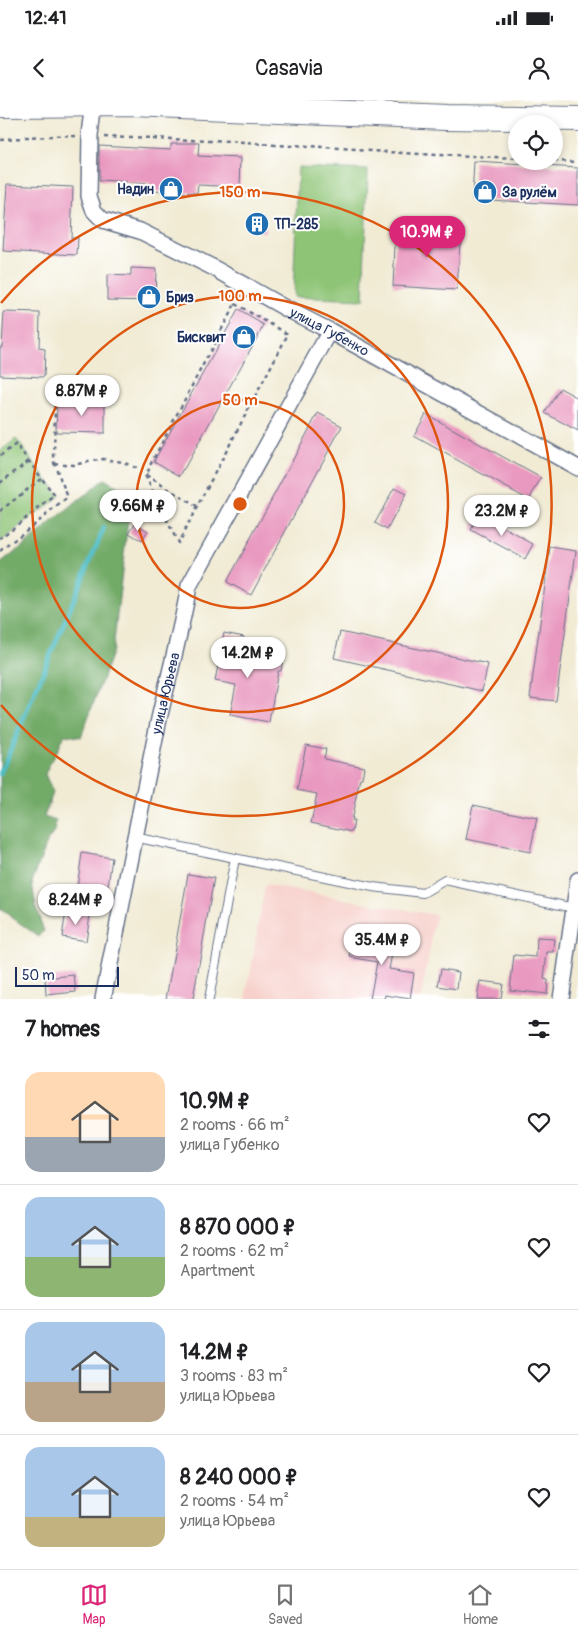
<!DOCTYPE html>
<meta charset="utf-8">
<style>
body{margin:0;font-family:Pangolin,sans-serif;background:#f6f6f6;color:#202124;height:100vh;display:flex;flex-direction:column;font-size:19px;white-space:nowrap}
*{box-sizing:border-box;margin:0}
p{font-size:16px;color:#757577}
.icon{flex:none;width:28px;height:28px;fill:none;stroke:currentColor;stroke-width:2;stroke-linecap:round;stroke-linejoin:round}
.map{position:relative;height:899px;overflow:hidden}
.details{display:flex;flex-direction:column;background:#fff;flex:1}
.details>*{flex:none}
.tools{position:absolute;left:508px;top:15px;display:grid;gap:10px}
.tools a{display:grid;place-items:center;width:55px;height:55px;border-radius:50%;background:#fff;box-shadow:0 2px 8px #0003;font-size:25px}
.scale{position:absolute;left:15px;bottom:12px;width:104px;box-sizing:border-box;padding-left:5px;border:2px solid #1b2f5e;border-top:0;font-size:14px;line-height:18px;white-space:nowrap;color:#1b2f5e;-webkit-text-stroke:4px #fff;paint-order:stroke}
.price{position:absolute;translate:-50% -42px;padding:0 11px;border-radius:18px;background:#fff;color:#222;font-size:16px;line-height:32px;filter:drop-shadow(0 1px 2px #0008)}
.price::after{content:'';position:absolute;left:50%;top:30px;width:15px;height:11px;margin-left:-8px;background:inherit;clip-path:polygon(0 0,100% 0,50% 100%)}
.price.selected{background:#db2777;color:#fff}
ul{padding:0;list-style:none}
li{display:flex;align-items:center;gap:15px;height:125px;padding:0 25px}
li+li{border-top:1px solid #e0e0e0}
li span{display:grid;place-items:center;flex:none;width:140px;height:100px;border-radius:15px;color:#555}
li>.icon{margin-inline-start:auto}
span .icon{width:60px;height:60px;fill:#fffc;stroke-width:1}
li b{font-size:21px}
h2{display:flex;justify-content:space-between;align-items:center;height:60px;padding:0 25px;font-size:21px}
.status{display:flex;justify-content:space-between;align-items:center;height:35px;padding:0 25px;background:#fff;direction:ltr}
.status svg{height:14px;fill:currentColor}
header{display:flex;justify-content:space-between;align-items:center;height:65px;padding:0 25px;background:#fff;font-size:22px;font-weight:600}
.tabs{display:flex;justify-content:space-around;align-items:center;height:70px;border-top:1px solid #e0e0e0;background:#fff;font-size:14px;color:#757577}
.tabs a{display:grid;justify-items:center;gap:2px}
.tabs .selected{color:#db2777}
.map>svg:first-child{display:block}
.built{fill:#f7d0cb}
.green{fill:#8ec476;stroke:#547a6a}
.forest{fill:#72aa67;stroke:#466c62}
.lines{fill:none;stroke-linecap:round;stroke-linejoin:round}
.stream{stroke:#4fbdc6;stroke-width:4.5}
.building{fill:#e998bf}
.service-casing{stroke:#667187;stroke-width:10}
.minor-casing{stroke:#667187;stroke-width:18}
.primary-casing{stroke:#667187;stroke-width:26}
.path{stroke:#667187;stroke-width:2.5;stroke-dasharray:4 4;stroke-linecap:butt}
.service{stroke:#fff;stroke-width:8}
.minor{stroke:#fff;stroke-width:15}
.primary{stroke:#fff;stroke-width:24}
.ring{fill:none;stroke:#de5710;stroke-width:2.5}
.labels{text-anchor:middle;stroke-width:4;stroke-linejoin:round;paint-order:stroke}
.poi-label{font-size:14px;font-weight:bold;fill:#1b2f5e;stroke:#fff;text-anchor:start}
.street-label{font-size:14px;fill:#1b2f5e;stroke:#fff}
.centre{fill:#de5710;stroke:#fff;stroke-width:2.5}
.ring-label{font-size:15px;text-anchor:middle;font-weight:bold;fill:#de5710;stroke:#fff;stroke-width:4;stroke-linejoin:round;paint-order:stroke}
</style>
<div class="status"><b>12:41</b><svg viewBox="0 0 49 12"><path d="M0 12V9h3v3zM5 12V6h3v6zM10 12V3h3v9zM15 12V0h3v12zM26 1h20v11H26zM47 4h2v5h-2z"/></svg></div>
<header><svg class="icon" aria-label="back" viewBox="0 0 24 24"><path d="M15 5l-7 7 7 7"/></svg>Casavia<svg class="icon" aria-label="person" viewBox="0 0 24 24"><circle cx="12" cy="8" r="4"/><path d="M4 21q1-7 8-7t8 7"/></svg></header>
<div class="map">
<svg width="578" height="899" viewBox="0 0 578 899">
<rect width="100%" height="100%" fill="#fff"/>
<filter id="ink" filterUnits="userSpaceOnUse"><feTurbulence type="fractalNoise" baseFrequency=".02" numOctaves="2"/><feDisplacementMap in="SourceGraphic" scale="10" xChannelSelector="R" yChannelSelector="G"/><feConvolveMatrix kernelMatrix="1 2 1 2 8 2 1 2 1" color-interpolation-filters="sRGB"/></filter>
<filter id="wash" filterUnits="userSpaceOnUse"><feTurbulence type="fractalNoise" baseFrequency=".0096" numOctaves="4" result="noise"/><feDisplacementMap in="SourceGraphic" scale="20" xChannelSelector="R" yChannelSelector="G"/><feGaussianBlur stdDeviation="1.12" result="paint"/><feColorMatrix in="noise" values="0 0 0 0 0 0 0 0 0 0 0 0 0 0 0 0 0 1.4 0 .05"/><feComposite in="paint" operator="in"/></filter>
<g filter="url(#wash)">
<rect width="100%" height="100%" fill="#f1ebd4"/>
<path class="built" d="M265,785L436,815L421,899H246Z"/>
<g class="green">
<path d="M298,67L368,70L363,200L293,197Z"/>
<path d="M16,339L60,396L0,442V351Z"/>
</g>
<path class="forest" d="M104,379L131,394L113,550L81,637L64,635L45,674L53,693L44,717L56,721L54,732L48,740L32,782L36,808L44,831L39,837L3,811L0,810V464L45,429Z"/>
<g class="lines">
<path class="stream" d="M0,674L104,428"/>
</g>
<g id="blocks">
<g class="building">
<path d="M171,43H199L198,56L241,58L240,87L198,85L197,93L150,91V84L99,81V45L171,49Z"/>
<path d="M474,62L578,68V105L472,99Z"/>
<path d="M7,84L73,87L71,138H78L77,155L3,151Z"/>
<path d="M250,117L265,118V132L249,131Z"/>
<path d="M396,126L461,129L457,190L393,186Z"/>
<path d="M131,168L156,169L155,201L107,200V175L131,176Z"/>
<path d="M238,210L264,225L180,376L154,361Z"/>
<path d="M4,212L40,213L39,248L45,249L44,277L0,275V247H2Z"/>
<path d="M560,288L578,298V331L545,313Z"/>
<path d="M83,298L105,299V333L56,332L57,306L83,307Z"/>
<path d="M318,313L342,326L251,495L227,482Z"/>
<path d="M426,314L541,378L529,400L414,336Z"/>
<path d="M394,388L406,394L387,430L375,423Z"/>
<path d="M479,414L533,444L525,459L471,430Z"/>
<path d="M135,423L148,431L142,441L129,433Z"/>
<path d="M550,447L576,451L556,601L530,598Z"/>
<path d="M340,532L488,564L482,591L334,558Z"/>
<path d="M224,533L244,537L241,552L283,560L281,571H278L269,622L230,615L236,585L215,581Z"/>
<path d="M306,645L326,649L324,659L364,667L362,678H360L351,721H354L352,732L311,723L317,694L297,690Z"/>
<path d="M473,705L537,718L530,752L466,739Z"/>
<path d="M82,753L112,758L107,793L77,788Z"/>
<path d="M188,774L214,778L193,899H166Z"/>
<path d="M66,811L90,815L86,841L62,837Z"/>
<path d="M355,832L395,839L389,869L414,873L410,899L385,895L384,899H370L377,862L350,857Z"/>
<path d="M537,838L555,839L554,852H547L544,879L548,880L547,894L510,890L514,855L536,857Z"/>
<path d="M441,869L459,872L457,889L438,886Z"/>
<path d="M74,875L76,892L46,895L45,878Z"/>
<path d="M480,881L503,884L501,899H477Z"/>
</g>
</g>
</g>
<g filter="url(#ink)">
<use href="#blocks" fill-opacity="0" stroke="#667187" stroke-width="1"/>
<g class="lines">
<g class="service-casing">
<g id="service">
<path d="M134,737L373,787L423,793L445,780L574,808"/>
<path d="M209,899L235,758"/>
</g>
</g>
<g class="minor-casing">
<g id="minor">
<path id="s1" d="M94,3L90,35L89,96L94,111L103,120L140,131L212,167L285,208L330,231L578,368"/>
<path id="s2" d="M103,899C121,806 140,712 159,619C169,575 181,531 189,486L330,231"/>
<path d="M561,899L578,780"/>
</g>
</g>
<g class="primary-casing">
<path id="primary" d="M0,5L132,4L447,17L578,19"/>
</g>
<g class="path">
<path d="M104,36C242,41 379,53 516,59"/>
<path d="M0,39L76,36"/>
<path d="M554,61L578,62"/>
<path d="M235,204L288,234L178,443L145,375Z"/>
<path d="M0,356L16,344L55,396L0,438"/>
<path d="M54,363L73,365L103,359L123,362L139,370"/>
<path d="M146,375L197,407"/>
<path d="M0,383L29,361"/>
<path d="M0,411L42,378"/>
<path d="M0,451L65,400L67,395L54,363L55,292"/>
</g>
<use href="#service" class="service"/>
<use href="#minor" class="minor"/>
<use href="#primary" class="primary"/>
</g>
</g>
<g class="ring">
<circle cx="240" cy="404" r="104"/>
<circle cx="240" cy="404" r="208"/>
<path d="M1 203A312 312 0 1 1 1 605"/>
</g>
<defs>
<g id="shop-disc" transform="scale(1.25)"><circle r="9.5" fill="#1f6fb2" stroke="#fff"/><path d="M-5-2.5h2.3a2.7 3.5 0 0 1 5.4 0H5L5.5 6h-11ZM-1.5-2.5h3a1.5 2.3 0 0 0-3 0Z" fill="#fff"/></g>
<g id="building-disc" transform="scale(1.25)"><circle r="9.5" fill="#1f6fb2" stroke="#fff"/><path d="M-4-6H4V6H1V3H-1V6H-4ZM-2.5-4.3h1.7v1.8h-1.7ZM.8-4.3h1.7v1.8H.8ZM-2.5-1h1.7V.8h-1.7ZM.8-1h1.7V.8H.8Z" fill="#fff"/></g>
</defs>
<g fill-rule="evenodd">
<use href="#shop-disc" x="171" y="89"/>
<use href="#shop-disc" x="485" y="92"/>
<use href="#building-disc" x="257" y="124"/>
<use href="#shop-disc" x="149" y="197"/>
<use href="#shop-disc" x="244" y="237"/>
</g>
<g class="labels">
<g class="poi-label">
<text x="154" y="94" text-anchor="end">Надин</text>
<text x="502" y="97">За рулём</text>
<text x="274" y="129">ТП-285</text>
<text x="166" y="202">Бриз</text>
<text x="226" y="242" text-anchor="end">Бисквит</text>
</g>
<g class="street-label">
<text dy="5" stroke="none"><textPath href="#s1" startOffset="375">улица Губенко</textPath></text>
<text dy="5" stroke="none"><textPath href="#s2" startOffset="312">улица Юрьева</textPath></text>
</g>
</g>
<circle cx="240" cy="404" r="8" class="centre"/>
<g class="ring-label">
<text x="240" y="97">150 m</text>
<text x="240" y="201">100 m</text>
<text x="240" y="305">50 m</text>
</g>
</svg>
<div class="tools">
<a><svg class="icon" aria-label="locate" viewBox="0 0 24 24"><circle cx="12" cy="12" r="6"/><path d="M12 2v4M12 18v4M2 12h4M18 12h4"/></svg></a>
</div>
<div class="scale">50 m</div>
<b class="price selected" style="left:427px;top:158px">10.9M ₽</b>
<b class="price" style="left:82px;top:317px">8.87M ₽</b>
<b class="price" style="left:138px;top:432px">9.66M ₽</b>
<b class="price" style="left:502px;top:437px">23.2M ₽</b>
<b class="price" style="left:248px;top:579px">14.2M ₽</b>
<b class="price" style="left:76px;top:826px">8.24M ₽</b>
<b class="price" style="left:382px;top:866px">35.4M ₽</b>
</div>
<section class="details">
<h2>7 homes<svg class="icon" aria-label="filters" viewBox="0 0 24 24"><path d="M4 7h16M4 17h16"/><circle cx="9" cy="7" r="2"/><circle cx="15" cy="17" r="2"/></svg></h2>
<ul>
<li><span style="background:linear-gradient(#ffd9b3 65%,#9aa5b1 0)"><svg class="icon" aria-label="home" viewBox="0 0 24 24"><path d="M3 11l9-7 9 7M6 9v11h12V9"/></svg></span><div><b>10.9M ₽</b><p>2 rooms · 66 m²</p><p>улица Губенко</p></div><svg class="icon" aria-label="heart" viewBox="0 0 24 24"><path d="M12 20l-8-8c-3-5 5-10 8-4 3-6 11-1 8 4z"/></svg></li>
<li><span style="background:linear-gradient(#a9c7e8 60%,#8fb573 0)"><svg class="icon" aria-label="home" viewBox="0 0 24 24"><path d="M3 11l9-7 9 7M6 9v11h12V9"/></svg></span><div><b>8 870 000 ₽</b><p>2 rooms · 62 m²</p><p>Apartment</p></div><svg class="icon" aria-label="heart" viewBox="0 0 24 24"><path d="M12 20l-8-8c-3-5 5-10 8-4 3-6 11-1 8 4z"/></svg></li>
<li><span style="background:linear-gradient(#a9c7e8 60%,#b9a48a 0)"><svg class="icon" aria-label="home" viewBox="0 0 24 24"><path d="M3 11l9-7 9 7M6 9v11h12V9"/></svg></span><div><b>14.2M ₽</b><p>3 rooms · 83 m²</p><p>улица Юрьева</p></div><svg class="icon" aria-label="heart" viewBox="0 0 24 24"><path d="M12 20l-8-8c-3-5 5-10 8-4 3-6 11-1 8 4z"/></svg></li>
<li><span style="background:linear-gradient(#a9c7e8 70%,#c2b280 0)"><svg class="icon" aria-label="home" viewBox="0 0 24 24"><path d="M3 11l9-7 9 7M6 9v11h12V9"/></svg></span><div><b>8 240 000 ₽</b><p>2 rooms · 54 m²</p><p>улица Юрьева</p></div><svg class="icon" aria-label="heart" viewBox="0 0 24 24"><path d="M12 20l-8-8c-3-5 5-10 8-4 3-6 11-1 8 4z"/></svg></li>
</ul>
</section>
<nav class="tabs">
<a class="selected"><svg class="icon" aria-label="map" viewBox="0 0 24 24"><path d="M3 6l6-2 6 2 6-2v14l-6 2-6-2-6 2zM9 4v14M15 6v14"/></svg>Map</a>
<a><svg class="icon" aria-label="saved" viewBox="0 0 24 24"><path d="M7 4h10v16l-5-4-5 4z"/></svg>Saved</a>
<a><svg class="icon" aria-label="home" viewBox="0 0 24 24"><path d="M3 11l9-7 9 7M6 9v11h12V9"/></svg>Home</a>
</nav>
